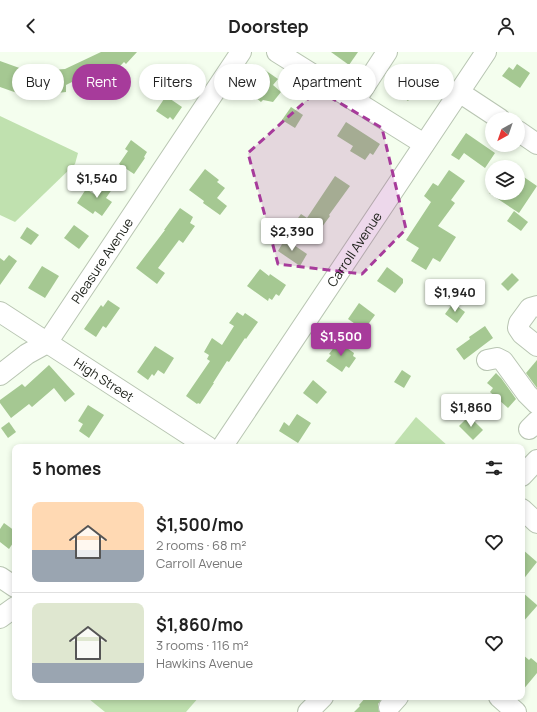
<!DOCTYPE html>
<meta charset="utf-8">
<style>
body{margin:0;font-family:Manrope,sans-serif;background:#f6f6f6;color:#222;height:100vh;display:flex;flex-direction:column;font-size:15px;white-space:nowrap}
*{box-sizing:border-box;margin:0}
p{font-size:13px;color:#767676}
.icon{flex:none;width:22px;height:22px;fill:none;stroke:currentColor;stroke-width:2;stroke-linecap:round;stroke-linejoin:round}
.map{position:relative;flex:1;overflow:hidden}
.drawer{position:absolute;left:12px;top:392px;width:513px;height:256px;display:flex;flex-direction:column;background:#fff;border-radius:8px;box-shadow:0 2px 6px #0003}
.drawer>*{flex:none}
.banner{position:absolute;left:12px;top:12px;width:513px;height:36px;display:flex;gap:8px}
.needle{width:26px;rotate:220deg}
.fabs{position:absolute;left:485px;top:60px;display:grid;gap:8px}
.fabs a{display:grid;place-items:center;width:40px;height:40px;border-radius:50%;background:#fff;box-shadow:0 2px 6px #0003;font-size:20px}
.price{position:absolute;translate:-50% -34px;padding:0 9px;border-radius:4px;background:#fff;color:#222;font-size:13px;line-height:26px;filter:drop-shadow(0 1px 2px #0008)}
.price::after{content:'';position:absolute;left:50%;top:24px;width:12px;height:9px;margin-left:-6px;background:inherit;clip-path:polygon(0 0,100% 0,50% 100%)}
.price.active{background:#a73b9b;color:#fff}
ul{padding:0;list-style:none}
li{display:flex;align-items:center;gap:12px;height:100px;padding:0 20px}
li+li{border-top:1px solid #e0e0e0}
li span{display:grid;place-items:center;flex:none;width:112px;height:80px;border-radius:8px;color:#555}
li>.icon{margin-inline-start:auto}
span .icon{width:48px;height:48px;fill:#fffc;stroke-width:1}
li b{font-size:17px}
h2{display:flex;justify-content:space-between;align-items:center;height:48px;padding:0 20px;font-size:17px}
.tag{padding:0 14px;border-radius:18px;background:#fff;box-shadow:0 2px 6px #0003;font-size:14px;line-height:36px}
.tag.active{background:#a73b9b;color:#fff}
header{display:flex;justify-content:space-between;align-items:center;height:52px;padding:0 20px;background:#fff;font-size:18px;font-weight:700}
.map>svg:first-child{display:block}
.green{fill:#c0e1af}
.building{fill:#a5c892}
.lines{fill:none;stroke-linecap:round;stroke-linejoin:round}
.minor-casing{stroke:#b8c5b2;stroke-width:22}
.minor{stroke:#fff;stroke-width:20}
.marked{fill:#a73b9b;fill-opacity:0.2;stroke:#a73b9b;stroke-width:3;stroke-dasharray:8 5;stroke-linejoin:round}
.labels{text-anchor:middle;stroke-width:3.5;stroke-linejoin:round;paint-order:stroke}
.street-label{font-size:13px;fill:#1b1f18;stroke:#fff}
</style>
<header><svg class="icon" aria-label="back" viewBox="0 0 24 24"><path d="M15 5l-7 7 7 7"/></svg>Doorstep<svg class="icon" aria-label="person" viewBox="0 0 24 24"><circle cx="12" cy="8" r="4"/><path d="M4 21q1-7 8-7t8 7"/></svg></header>
<div class="map">
<svg width="537" height="660" viewBox="0 0 537 660">
<rect width="100%" height="100%" fill="#f4feee"/>
<g class="green">
<path d="M0,64L78,101L75,112L15,170L0,163Z"/>
<path d="M416,365L449,395H392Z"/>
<path d="M92,645H199L186,660H105L89,647Z"/>
</g>
<g class="building">
<path d="M101,0H137L126,12L124,10L114,20L94,30L90,21L66,33V40L39,43L37,19L65,17Z"/>
<path d="M331,0H358L349,13Z"/>
<path d="M0,9L25,18L17,41L0,35Z"/>
<path d="M517,12L530,21L520,36L502,24L509,15L513,18Z"/>
<path d="M407,14L423,26L417,34L418,35L408,49L390,36L394,31L391,29L399,18L403,20Z"/>
<path d="M265,18L278,27L273,33L281,40L273,50L263,48L261,50L249,40Z"/>
<path d="M166,44L182,55L173,68L170,65L168,67L156,59Z"/>
<path d="M291,55L303,63L295,76L282,68Z"/>
<path d="M346,70L380,92L373,103L370,101L365,108L350,99L353,94L337,84Z"/>
<path d="M466,81L495,101L485,116L464,101L459,108L451,103Z"/>
<path d="M131,88L147,100L144,105L145,106L134,122L119,112L128,99L125,97Z"/>
<path d="M205,117L219,128L217,130L225,136L217,146L227,154L220,163L203,151L204,149L189,138Z"/>
<path d="M449,118L465,129L451,148L455,151L438,174L456,185L440,210L433,206L426,218L411,209L419,196L406,188L431,150L424,144L433,131L438,134Z"/>
<path d="M518,121L537,134L519,161L489,141H518Z"/>
<path d="M335,124L350,134L329,163L330,164L319,179L308,171L299,184L290,177L301,162L307,166Z"/>
<path d="M105,126L115,133L106,146L112,150L102,164L95,159L93,162L77,151L86,137L94,142Z"/>
<path d="M180,156L193,165L190,171L195,174L183,191L179,188L158,216L165,221L157,232L136,216L165,178H164Z"/>
<path d="M514,159L528,170L521,179L507,169Z"/>
<path d="M74,173L89,184L79,197L64,186Z"/>
<path d="M27,175L39,183L31,193L20,186Z"/>
<path d="M285,187L307,202L300,214L278,199Z"/>
<path d="M9,203L17,209L0,233V206L4,209Z"/>
<path d="M42,214L59,224L45,246L28,236Z"/>
<path d="M387,215L403,227V231L395,241L377,229Z"/>
<path d="M260,217L269,224L270,222L286,233L279,244L276,242L272,248L269,246L268,249L247,234Z"/>
<path d="M512,221L519,228L508,239L501,232Z"/>
<path d="M108,248L120,256L106,276L103,274L96,285L84,277L101,253L103,255Z"/>
<path d="M359,251L375,263L364,278L348,267Z"/>
<path d="M453,251L465,260L457,271L445,262Z"/>
<path d="M237,260L243,264L245,261L258,270L246,287L245,286L229,310L227,309L213,331H214L200,352L198,351L197,352L186,344L210,309L207,307L209,303L204,300L212,286L222,293L234,274L229,271Z"/>
<path d="M485,274L493,286L464,308L456,297L470,287L469,285Z"/>
<path d="M338,290L354,301L353,304L356,306L349,316L346,314L342,320L326,309L331,303L329,302Z"/>
<path d="M155,294L174,306L164,322L158,318L154,324L152,322L148,328L137,320Z"/>
<path d="M537,308V336L526,321Z"/>
<path d="M49,313L75,342L65,350L54,336L32,355L29,352L11,366L0,351V348L22,332L25,335Z"/>
<path d="M402,318L411,324L404,336L394,330Z"/>
<path d="M496,321L501,326L516,347L508,356L490,340L493,336L487,331Z"/>
<path d="M313,328L327,340L317,352L303,341Z"/>
<path d="M88,353L104,363L89,386L79,379L83,372L78,369Z"/>
<path d="M297,362L311,371L298,391L279,379L284,370L289,374Z"/>
<path d="M469,364L483,378L473,388L459,374Z"/>
<path d="M9,370L16,380L8,386L1,376Z"/>
<path d="M4,471L15,479V488L9,497L0,490V477Z"/>
<path d="M522,497L537,510L522,529Z"/>
<path d="M522,540L537,553V554L522,571Z"/>
<path d="M522,602L529,608L531,606L537,611V621L522,639Z"/>
<path d="M366,645H383L378,652L379,660H354L360,654L359,653Z"/>
</g>
<g class="lines">
<g class="minor-casing">
<g id="minor">
<path d="M277,0L424,92"/>
<path d="M459,40L500,67"/>
<path d="M355,49L387,0"/>
<path d="M518,79L537,92"/>
<path d="M537,254L530,256L519,271L518,276L522,282L537,294"/>
<path id="s1" d="M0,260L208,395"/>
<path d="M487,308L497,306L503,309L527,342L537,352"/>
<path id="s2" d="M0,323L27,302L47,291L241,0"/>
<path d="M529,377L537,369"/>
<path id="s3" d="M222,395L486,0"/>
<path d="M522,424L537,408"/>
<path d="M522,457L537,471"/>
<path d="M0,525L15,535"/>
<path d="M0,566L15,555"/>
<path d="M499,645L516,660"/>
<path d="M389,655L398,645"/>
<path d="M308,660L323,645"/>
</g>
</g>
<use href="#minor" class="minor"/>
</g>
<path class="marked" d="M318,38L382,76L406,177L362,222L278,212L248,101Z"/>
<g class="labels">
<g class="street-label">
<text dy="5" stroke="none"><textPath href="#s3" startOffset="238">Carroll Avenue</textPath></text>
<text dy="5" stroke="none"><textPath href="#s2" startOffset="156">Pleasure Avenue</textPath></text>
<text dy="5" stroke="none"><textPath href="#s1" startOffset="124">High Street</textPath></text>
</g>
</g>
</svg>
<div class="fabs">
<a><svg class="needle" viewBox="-14 -14 28 28"><path d="M0-13l5 13h-10z" fill="#e53935"/><path d="M0 13l5-13h-10z" fill="#767676"/></svg></a>
<a><svg class="icon" aria-label="layers" viewBox="0 0 24 24"><path d="M12 4l9 5-9 5-9-5zM3 14l9 5 9-5"/></svg></a>
</div>
<b class="price" style="left:97px;top:147px">$1,540</b>
<b class="price" style="left:292px;top:200px">$2,390</b>
<b class="price" style="left:455px;top:261px">$1,940</b>
<b class="price active" style="left:341px;top:305px">$1,500</b>
<b class="price" style="left:471px;top:376px">$1,860</b>
<div class="banner">
<a class="tag">Buy</a>
<a class="tag active">Rent</a>
<a class="tag">Filters</a>
<a class="tag">New</a>
<a class="tag">Apartment</a>
<a class="tag">House</a>
</div>
<section class="drawer">
<h2>5 homes<svg class="icon" aria-label="filters" viewBox="0 0 24 24"><path d="M4 7h16M4 17h16"/><circle cx="9" cy="7" r="2"/><circle cx="15" cy="17" r="2"/></svg></h2>
<ul>
<li><span style="background:linear-gradient(#ffd9b3 60%,#9aa5b1 0)"><svg class="icon" aria-label="home" viewBox="0 0 24 24"><path d="M3 11l9-7 9 7M6 9v11h12V9"/></svg></span><div><b>$1,500/mo</b><p>2 rooms · 68 m²</p><p>Carroll Avenue</p></div><svg class="icon" aria-label="heart" viewBox="0 0 24 24"><path d="M12 20l-8-8c-3-5 5-10 8-4 3-6 11-1 8 4z"/></svg></li>
<li><span style="background:linear-gradient(#dfe7d0 75%,#9aa5b1 0)"><svg class="icon" aria-label="home" viewBox="0 0 24 24"><path d="M3 11l9-7 9 7M6 9v11h12V9"/></svg></span><div><b>$1,860/mo</b><p>3 rooms · 116 m²</p><p>Hawkins Avenue</p></div><svg class="icon" aria-label="heart" viewBox="0 0 24 24"><path d="M12 20l-8-8c-3-5 5-10 8-4 3-6 11-1 8 4z"/></svg></li>
</ul>
</section>
</div>
